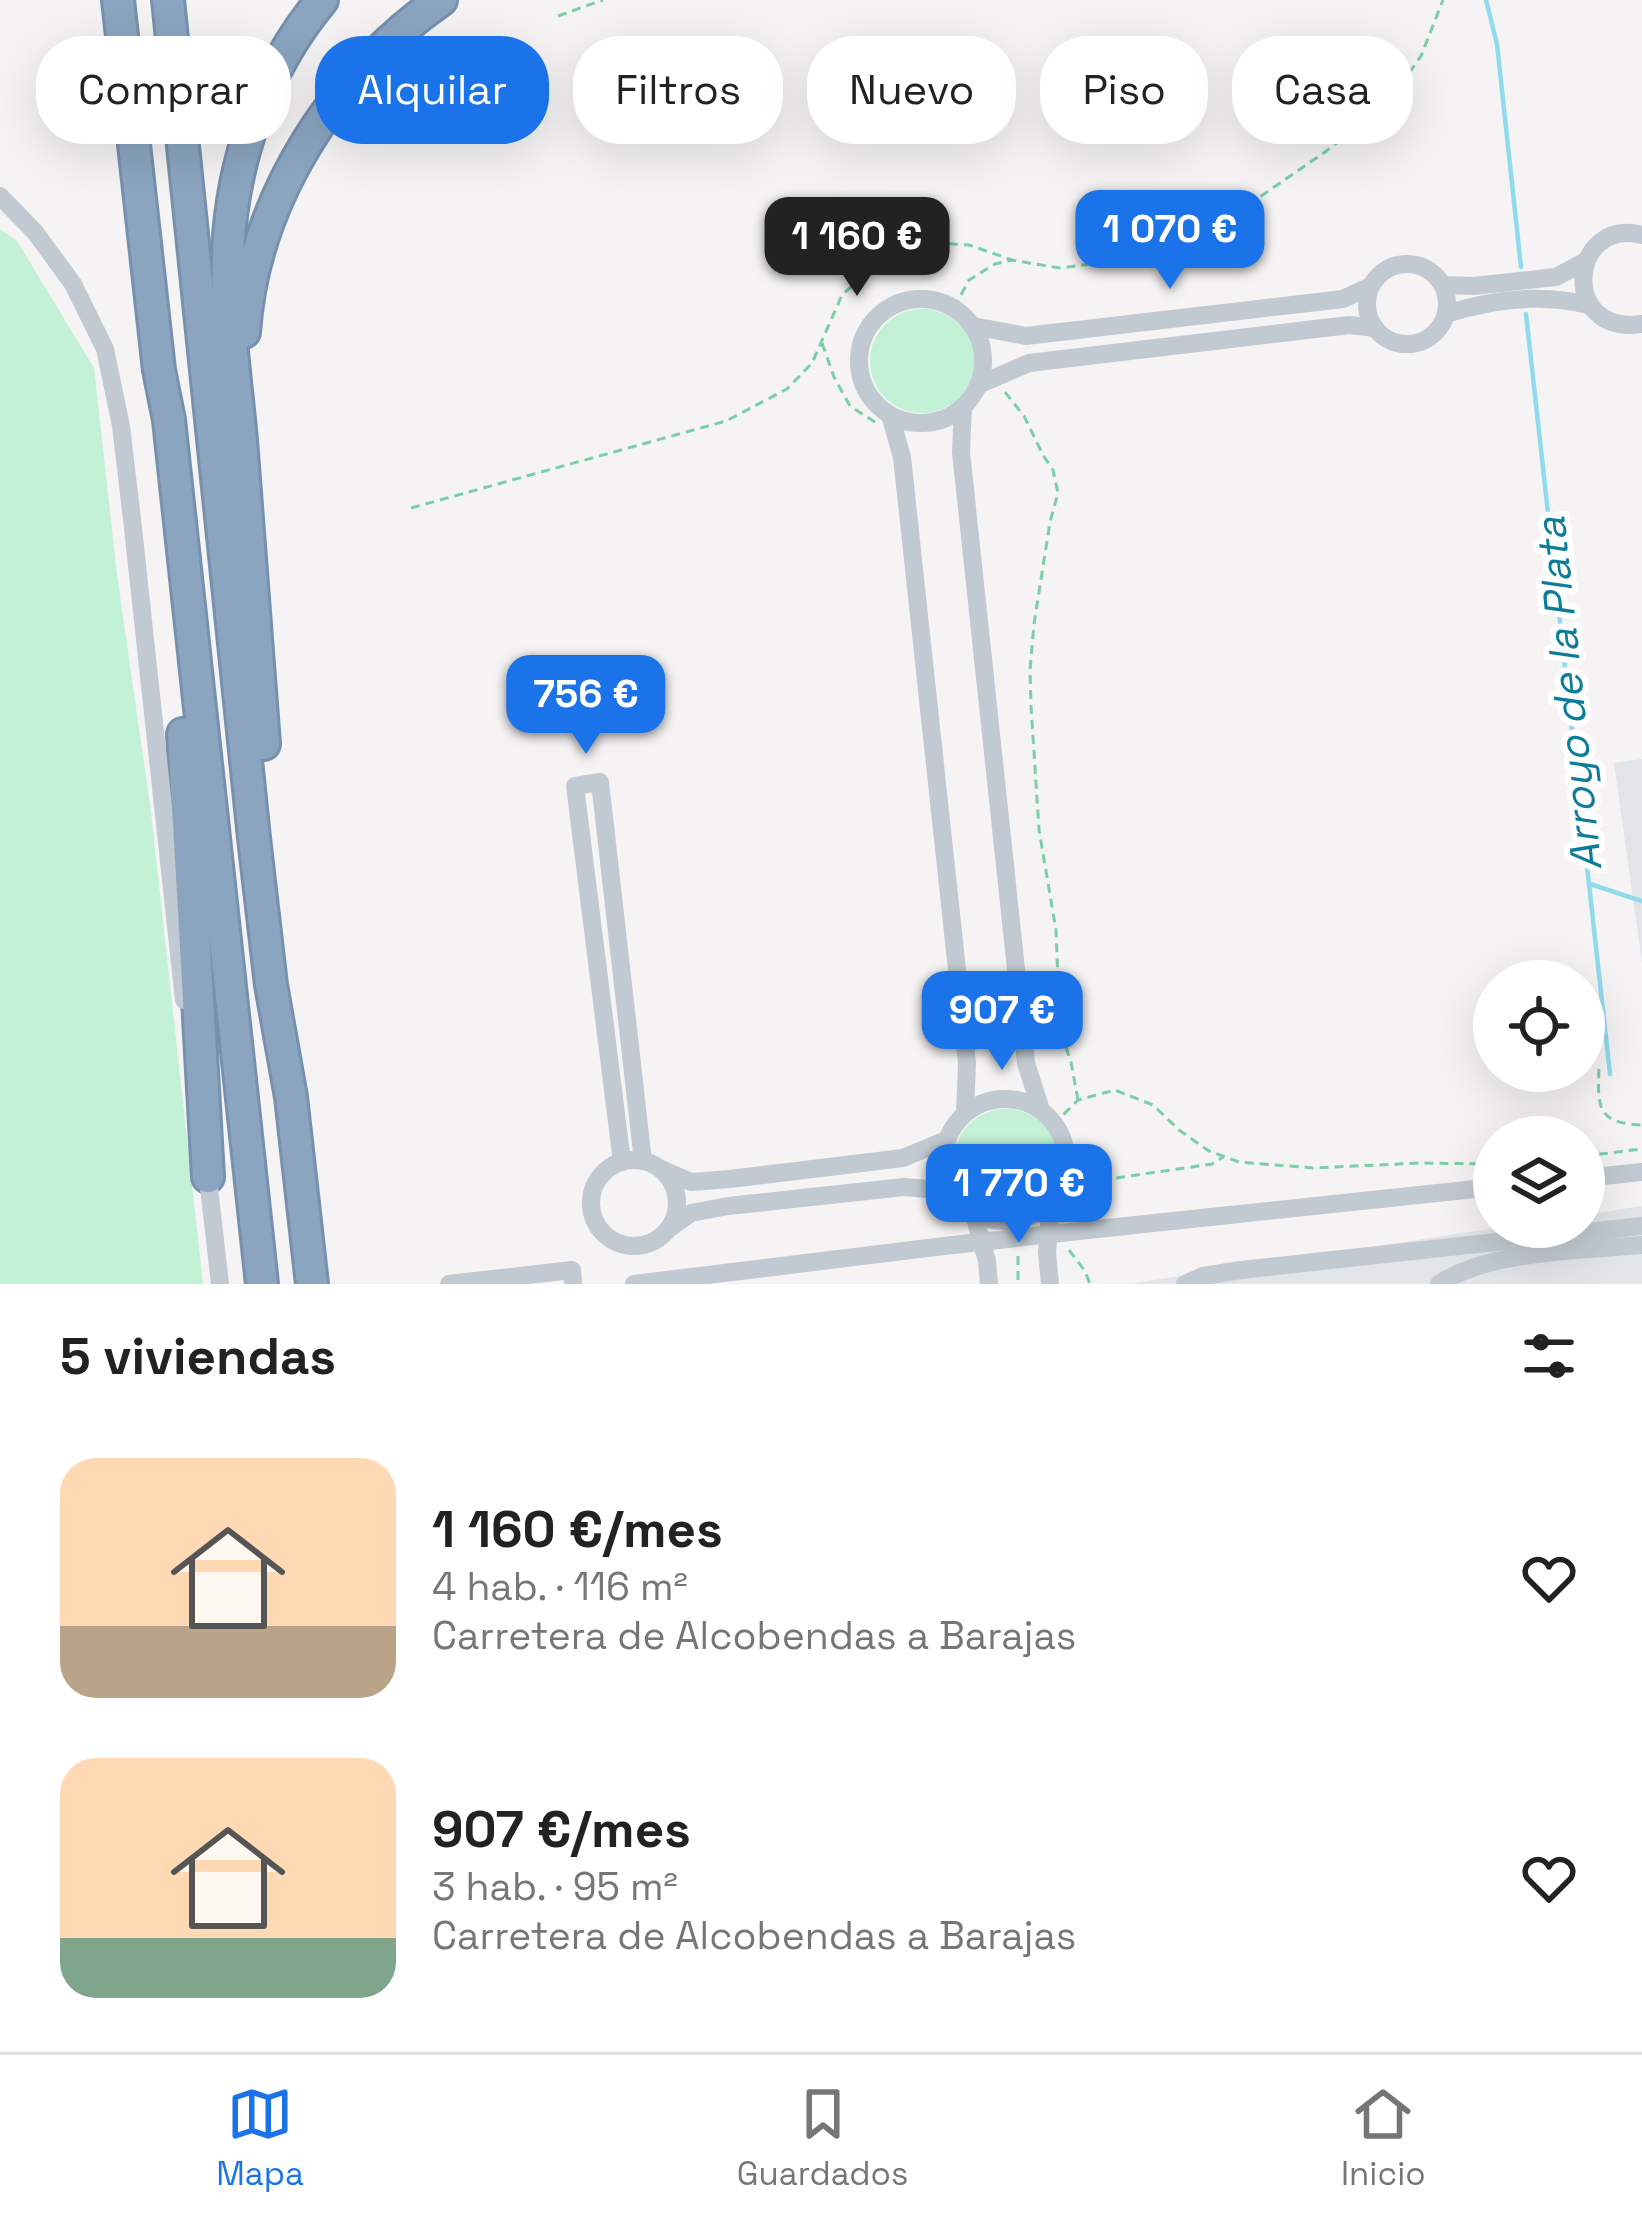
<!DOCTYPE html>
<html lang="es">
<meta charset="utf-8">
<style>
body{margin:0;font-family:"Space Grotesk",sans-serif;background:#f6f6f6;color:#222;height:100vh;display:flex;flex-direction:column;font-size:45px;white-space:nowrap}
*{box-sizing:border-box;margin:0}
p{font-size:39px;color:#767676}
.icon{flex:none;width:66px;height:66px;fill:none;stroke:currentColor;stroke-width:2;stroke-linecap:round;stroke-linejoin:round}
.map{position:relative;height:1284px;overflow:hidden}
.details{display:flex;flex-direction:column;background:#fff;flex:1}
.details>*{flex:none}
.guide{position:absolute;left:36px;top:36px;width:1572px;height:108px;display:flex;gap:24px}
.fabs{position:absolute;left:1473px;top:960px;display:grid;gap:24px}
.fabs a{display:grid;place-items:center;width:132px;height:132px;border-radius:50%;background:#fff;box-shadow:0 12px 48px #0002;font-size:60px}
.price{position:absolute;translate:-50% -102px;padding:0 27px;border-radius:24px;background:#1a73e8;color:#fff;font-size:39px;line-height:78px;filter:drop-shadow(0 3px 6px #0008)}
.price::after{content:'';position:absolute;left:50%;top:72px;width:36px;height:27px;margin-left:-18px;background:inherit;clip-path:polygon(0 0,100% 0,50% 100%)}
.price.current{background:#222;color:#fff}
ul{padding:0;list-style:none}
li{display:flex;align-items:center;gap:36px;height:300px;padding:0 60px}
li span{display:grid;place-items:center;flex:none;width:336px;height:240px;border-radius:36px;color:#555}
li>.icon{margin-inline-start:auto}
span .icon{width:144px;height:144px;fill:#fffc;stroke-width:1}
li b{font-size:51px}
h2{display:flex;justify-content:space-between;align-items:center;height:144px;padding:0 60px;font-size:51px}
.pill{padding:0 42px;border-radius:48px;background:#fff;box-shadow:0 12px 48px #0002;font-size:42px;line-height:108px}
.pill.current{background:#1a73e8;color:#fff}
.menu{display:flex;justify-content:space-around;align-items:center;height:168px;border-top:3px solid #e0e0e0;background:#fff;font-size:33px;color:#767676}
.menu a{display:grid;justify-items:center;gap:6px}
.menu .current{color:#1a73e8}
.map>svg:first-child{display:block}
.airport{fill:#e2e4e7}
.green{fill:#c3f1d5}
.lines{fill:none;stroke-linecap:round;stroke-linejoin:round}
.stream{stroke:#90daee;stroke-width:4.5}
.highway-casing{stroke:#7690ad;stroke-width:36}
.path{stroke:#7ad0a6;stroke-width:3;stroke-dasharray:9 6;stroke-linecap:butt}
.minor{stroke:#c1cad2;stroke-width:18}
.highway{stroke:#8ba5c1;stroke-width:30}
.minor-bridge{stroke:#c1cad2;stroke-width:18}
.labels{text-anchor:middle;stroke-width:12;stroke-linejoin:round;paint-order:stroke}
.water-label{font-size:42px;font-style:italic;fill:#0c7c9b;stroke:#fff}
</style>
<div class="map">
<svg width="1642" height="1284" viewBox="0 0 1642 1284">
<rect width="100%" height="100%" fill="#f5f3f3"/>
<g class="airport">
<path d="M1642,759V962L1614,763Z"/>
<path d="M1642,1206V1284H1128L1502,1227H1584V1215Z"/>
</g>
<g class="green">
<path d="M0,229L17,241L94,368L117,575L151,812L203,1284H0Z"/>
<circle cx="922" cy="361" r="52"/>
<circle cx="1006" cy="1161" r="52"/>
</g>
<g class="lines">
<g class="stream">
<path d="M1486,0L1497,44L1521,267"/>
<path d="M1526,314L1610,1074"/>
<path d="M1590,884L1642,901"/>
</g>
<g class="highway-casing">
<g id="highway">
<path d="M118,0L159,370L169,420L262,1284"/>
<path d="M168,0L254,838L271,985L291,1097L312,1284"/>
<path d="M244,332C253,201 334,74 441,0"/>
<path d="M183,734L208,1177"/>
<path d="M264,744C257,647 249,550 242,453C237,386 225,319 228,252C232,161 263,71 322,0"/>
</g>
</g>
<g class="path">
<path d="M558,16L603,0"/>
<path d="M954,308L969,280L995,264L1012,260L1060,268L1136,258L1177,244L1222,223L1325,152L1386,105L1421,56L1443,0"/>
<path d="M822,343L834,377L850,406L875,422"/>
<path d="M1005,392L1024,416L1043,455L1053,470L1058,493L1050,522L1034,624L1030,670L1031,706L1039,830L1056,930L1059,1009L1062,1036L1071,1062L1078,1100"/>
<path d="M411,508L726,421L787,389L812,363L842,295L877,264L921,242L969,245L1012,260"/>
<path d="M1599,1069C1597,1110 1599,1123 1642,1125"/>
<path d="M1053,1125L1078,1100L1115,1090L1153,1105L1179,1130L1209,1151L1239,1162L1313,1168L1420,1163L1494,1164"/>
<path d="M1584,1156L1642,1149"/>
<path d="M1068,1206L1076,1191L1097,1187L1109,1179L1212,1164L1223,1157"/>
<path d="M1069,1250L1085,1271L1090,1284"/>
<path d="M1018,1256V1284"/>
</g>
<g class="minor">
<path d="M0,196L35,232L73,284L105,349L121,426L132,519L184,1000"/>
<path d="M1642,235C1570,216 1558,336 1642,324"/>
<circle cx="1407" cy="304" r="40"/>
<path d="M1443,285L1474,286L1556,277L1586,261"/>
<circle cx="921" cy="361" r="62"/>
<path d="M1446,314C1493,299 1541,293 1589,305"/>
<path d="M973,326L1026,336L1343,299L1371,286"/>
<path d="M978,385L1029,363L1349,325L1375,328"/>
<path d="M963,406L961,452L1026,1063L1041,1110"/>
<path d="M890,415L902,457L967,1063L965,1113"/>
<circle cx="1005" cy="1160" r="61"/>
<circle cx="634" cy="1203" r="43"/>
<path d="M622,1162L575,786L600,782L643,1161"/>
<path d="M661,1169L691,1182L730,1179L903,1158L946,1140"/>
<path d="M207,1170L220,1284"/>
<path d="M1584,1178L1642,1172"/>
<path d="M974,1214L987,1261L989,1284"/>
<path d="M1116,1227L1494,1187"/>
<path d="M670,1228L691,1213L728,1206L904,1187L951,1191"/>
<path d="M449,1284L572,1270L573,1284"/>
<path d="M634,1284L944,1246"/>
<path d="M1050,1284L1047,1253L1051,1201"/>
<path d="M1185,1284L1203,1276L1241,1270L1642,1226"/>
<path d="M1439,1284C1490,1250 1581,1251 1642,1245"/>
</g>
<use href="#highway" class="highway"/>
<path class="minor-bridge" d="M944,1246L1116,1227"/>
</g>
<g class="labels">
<g class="water-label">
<text transform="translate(1568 694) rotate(-96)" y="15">Arroyo de la Plata</text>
</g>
</g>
</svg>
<div class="fabs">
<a><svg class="icon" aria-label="locate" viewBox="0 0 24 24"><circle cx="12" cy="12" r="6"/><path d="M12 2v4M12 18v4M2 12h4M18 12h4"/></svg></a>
<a><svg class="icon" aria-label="layers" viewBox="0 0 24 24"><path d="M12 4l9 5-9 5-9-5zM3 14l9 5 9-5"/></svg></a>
</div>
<b class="price" style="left:1170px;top:292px">1 070 €</b>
<b class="price current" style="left:857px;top:299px">1 160 €</b>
<b class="price" style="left:586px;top:757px">756 €</b>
<b class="price" style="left:1002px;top:1073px">907 €</b>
<b class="price" style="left:1019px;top:1246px">1 770 €</b>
<div class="guide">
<a class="pill">Comprar</a>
<a class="pill current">Alquilar</a>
<a class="pill">Filtros</a>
<a class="pill">Nuevo</a>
<a class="pill">Piso</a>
<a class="pill">Casa</a>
</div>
</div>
<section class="details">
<h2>5 viviendas<svg class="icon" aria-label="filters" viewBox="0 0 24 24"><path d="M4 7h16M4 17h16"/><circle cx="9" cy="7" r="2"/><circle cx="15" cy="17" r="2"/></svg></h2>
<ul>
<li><span style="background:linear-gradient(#ffd9b3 70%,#b9a48a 0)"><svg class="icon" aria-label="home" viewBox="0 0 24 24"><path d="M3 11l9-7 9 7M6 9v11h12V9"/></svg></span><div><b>1 160 €/mes</b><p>4 hab. · 116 m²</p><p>Carretera de Alcobendas a Barajas</p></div><svg class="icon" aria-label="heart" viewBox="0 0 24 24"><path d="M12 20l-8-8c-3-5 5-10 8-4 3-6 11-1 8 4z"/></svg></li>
<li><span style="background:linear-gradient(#ffd9b3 75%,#7fa58c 0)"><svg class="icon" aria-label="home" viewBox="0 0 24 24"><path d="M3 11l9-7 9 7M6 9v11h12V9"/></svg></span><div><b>907 €/mes</b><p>3 hab. · 95 m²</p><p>Carretera de Alcobendas a Barajas</p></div><svg class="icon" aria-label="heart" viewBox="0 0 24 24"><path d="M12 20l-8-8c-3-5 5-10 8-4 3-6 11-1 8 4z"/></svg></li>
</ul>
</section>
<nav class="menu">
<a class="current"><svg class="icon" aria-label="map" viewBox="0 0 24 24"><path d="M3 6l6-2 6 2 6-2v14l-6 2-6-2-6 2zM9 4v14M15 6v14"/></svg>Mapa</a>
<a><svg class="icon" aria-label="saved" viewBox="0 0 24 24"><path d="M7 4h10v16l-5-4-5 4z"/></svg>Guardados</a>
<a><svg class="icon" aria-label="home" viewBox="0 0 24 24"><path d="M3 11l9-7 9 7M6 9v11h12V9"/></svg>Inicio</a>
</nav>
